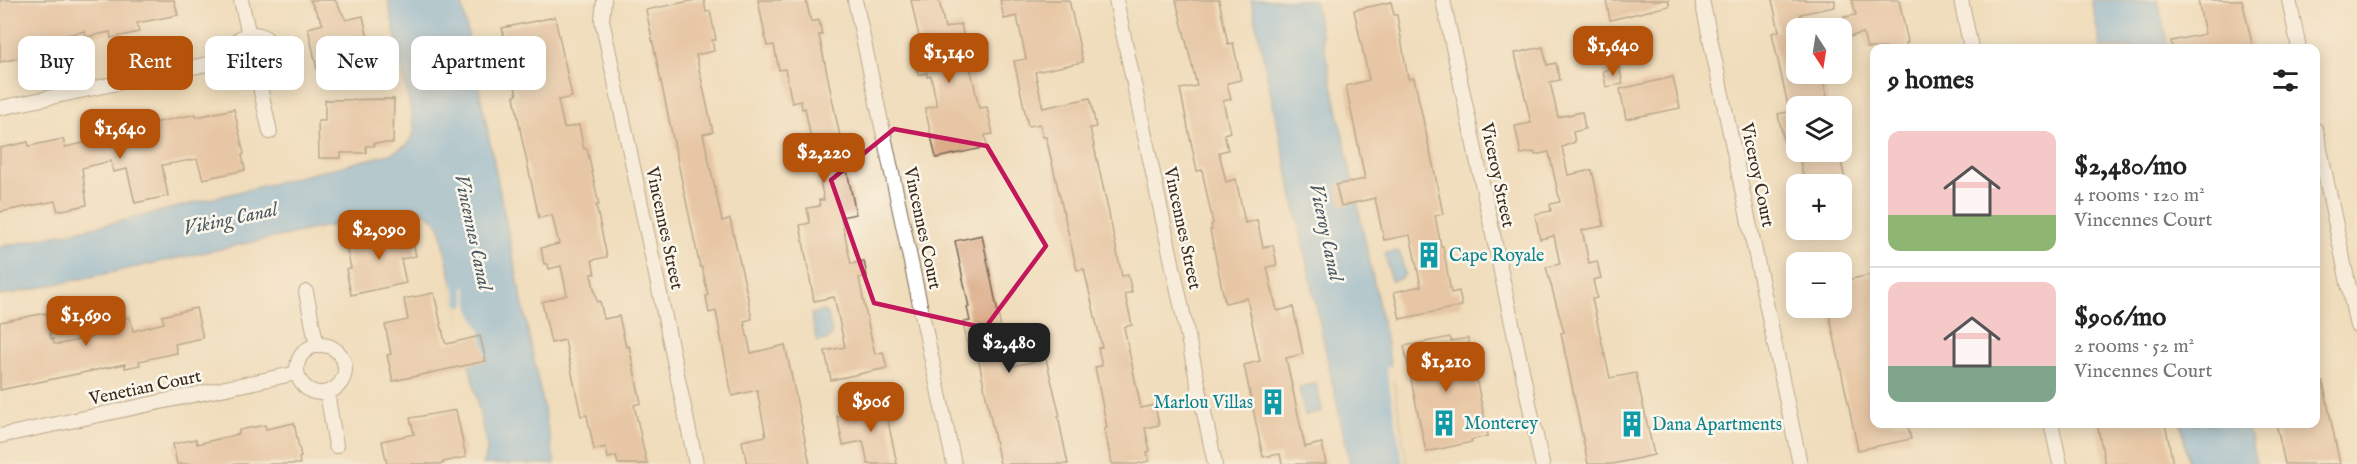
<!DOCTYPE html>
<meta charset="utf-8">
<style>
body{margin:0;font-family:"IM FELL English",serif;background:#f6f6f6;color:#222;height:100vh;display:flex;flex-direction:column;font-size:22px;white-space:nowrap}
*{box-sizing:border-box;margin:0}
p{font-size:20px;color:#767676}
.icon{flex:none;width:33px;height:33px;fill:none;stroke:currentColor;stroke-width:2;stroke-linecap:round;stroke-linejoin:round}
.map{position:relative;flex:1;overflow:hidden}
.side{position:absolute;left:1870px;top:44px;width:450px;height:384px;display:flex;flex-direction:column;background:#fff;border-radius:12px;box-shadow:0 3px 15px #0003}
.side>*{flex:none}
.guide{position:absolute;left:18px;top:36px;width:570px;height:54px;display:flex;gap:12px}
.needle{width:39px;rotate:168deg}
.tools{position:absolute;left:1786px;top:18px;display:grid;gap:12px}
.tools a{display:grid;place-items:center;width:66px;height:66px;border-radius:12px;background:#fff;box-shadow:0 3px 15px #0003;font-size:30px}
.price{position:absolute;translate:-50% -51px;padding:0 14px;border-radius:12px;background:#b45309;color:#fff;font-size:20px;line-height:39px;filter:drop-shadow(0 2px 3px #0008)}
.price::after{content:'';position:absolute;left:50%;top:36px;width:18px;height:14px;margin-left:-9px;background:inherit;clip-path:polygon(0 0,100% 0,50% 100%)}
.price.active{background:#222;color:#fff}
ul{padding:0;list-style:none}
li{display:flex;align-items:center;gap:18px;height:150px;padding:0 18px}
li+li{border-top:2px solid #e0e0e0}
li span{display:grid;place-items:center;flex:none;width:168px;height:120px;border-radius:12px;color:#555}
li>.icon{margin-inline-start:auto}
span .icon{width:72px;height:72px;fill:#fffc;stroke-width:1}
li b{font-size:26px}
h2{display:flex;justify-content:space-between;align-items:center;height:72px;padding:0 18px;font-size:26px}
.tag{padding:0 21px;border-radius:12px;background:#fff;box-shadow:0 3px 15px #0003;font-size:21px;line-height:54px}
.tag.active{background:#b45309;color:#fff}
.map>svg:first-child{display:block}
.water{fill:#6eb1e3;stroke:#546e80;stroke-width:1.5}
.pier{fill:#f0ddbc}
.building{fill:#dcac89}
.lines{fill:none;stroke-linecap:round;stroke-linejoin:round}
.street-casing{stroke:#7a6955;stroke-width:16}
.street{stroke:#fff;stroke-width:14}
.marked{fill:none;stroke:#c2185b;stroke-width:4.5;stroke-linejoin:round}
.labels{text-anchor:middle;stroke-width:5;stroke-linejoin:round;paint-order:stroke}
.street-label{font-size:18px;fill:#3b2a1e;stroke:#fbf7ec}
.culture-label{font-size:18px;fill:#0d838f;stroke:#fbf7ec;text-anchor:start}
.water-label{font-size:20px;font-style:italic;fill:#4d5963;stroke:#fbf7ec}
</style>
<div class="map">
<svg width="2357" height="464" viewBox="0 0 2357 464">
<rect width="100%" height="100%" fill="#fbf7ec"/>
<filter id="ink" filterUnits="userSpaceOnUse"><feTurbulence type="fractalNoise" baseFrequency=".0167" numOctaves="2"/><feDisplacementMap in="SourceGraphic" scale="12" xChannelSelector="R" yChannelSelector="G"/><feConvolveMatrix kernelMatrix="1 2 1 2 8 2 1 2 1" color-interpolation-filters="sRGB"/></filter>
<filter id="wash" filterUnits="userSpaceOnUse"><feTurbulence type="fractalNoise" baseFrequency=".008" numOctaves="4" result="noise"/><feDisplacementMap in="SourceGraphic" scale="24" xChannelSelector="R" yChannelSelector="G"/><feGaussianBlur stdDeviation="1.35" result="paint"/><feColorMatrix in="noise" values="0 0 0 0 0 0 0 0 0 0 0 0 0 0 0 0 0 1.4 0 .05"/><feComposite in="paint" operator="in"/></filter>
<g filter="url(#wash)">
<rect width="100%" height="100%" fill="#f0ddbc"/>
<g class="water">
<path d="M388,0H461L555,464H482L487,452V447L441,231C435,216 423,209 408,209L0,296V247L122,221L390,154L407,145L415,131Z"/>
<path d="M1251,0H1314L1387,344L1407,464H1350Z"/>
<path d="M2091,0H2158L2168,48H2101Z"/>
<path d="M1396,251L1400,253L1405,274L1402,278L1391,281L1385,253Z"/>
<path d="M823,311L828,314L832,334L829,339L817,342L811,314Z"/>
<path d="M1316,383L1322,411L1305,415L1299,387Z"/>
<path d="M2181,423H2247L2256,464H2189Z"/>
</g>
<g class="pier">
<path d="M452,285H454L458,304L462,307L466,303L463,287H466L470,309L480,330L486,357L463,351L461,340L463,339Z"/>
<path d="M1393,366L1396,379L1393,380L1407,464H1403L1386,367Z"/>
</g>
<g id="blocks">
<g class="building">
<path d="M0,0H174L178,15L137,23L139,32L111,38L110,32L86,37L85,31L48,39L49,44L43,46L44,53L0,62Z"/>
<path d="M310,0H335L346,20L363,16L375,71L320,83L308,28L323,24Z"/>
<path d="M695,0H704L706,12L710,11L716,40H712L714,51L696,55L713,132L703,134L722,221L730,219L748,298L752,319L744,321L751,353L785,345L810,464H747L742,441L766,436L757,390L732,396L716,311L709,313L706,296L708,295L702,267H700L646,10Z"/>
<path d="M758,0H806L811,22L819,20L822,35H819L856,214L841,217L851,264L864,261L867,276L859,278L868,323L875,354L883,352L887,368L831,380L825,351L845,347L834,297L814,301L800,225L810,223L807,208L820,206L819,200H824L817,166L809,168L805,150L813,149L805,108L802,109L801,101L792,103L785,69L779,70L774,45L767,46Z"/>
<path d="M911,0H939L945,28L961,24L979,108L987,107L993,134L985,135L987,147L936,158L925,108L937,106L931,76L927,77V73L918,75L912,48L921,46Z"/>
<path d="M1000,0H1069L1083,62L1035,72L1043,108L1090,98L1096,127L1090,128L1108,209L1122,276L1128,275L1132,292L1125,294L1132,325L1124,327L1141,408L1155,405L1159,425L1145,428L1150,451L1147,452L1149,461L1137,464H1112L1104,428H1107L1095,367L1102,366L1098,348L1102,347L1084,269L1077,270L1046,137H1043L1040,124L1028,126L1014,61L1026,59L1017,16L1004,19Z"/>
<path d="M1176,0H1219L1228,44L1233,43L1241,80L1227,83L1231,99L1223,101L1230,132L1224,134L1228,150L1219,152L1226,182L1236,179L1245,223L1257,220L1263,247L1273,245L1277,265L1267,267L1277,311L1293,307L1303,354L1286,358L1305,447L1322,443L1326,464H1282L1280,454L1263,457L1244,365L1260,361L1247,298L1225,303L1210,230H1212L1211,225L1213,224L1202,170L1197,171L1180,89L1197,86Z"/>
<path d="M1606,0H1669V6L1610,20Z"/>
<path d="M1772,0H1835V7L1800,14L1803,28H1797V74H1822L1829,106H1788L1772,33L1779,31Z"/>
<path d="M1852,0H1899L1908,42L1906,43L1907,48H1867L1863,33L1849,37L1844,17L1856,15Z"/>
<path d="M2198,0H2242L2253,48H2172L2171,41L2205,34Z"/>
<path d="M1391,2L1394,15H1397L1408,79L1414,78L1435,174L1443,214L1435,216L1441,246H1443L1451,293L1459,291L1462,306L1400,319L1394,292L1421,286L1410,235L1384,240L1375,198L1341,206L1336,185L1365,179L1346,86L1369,80L1354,10Z"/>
<path d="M555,17L572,97L558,100L564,128L579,125L584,149L587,148L599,205H596L607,257L592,260L595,274H591L597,302L600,301L604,319L619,316L626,347L629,346L641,403L634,405L647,464H618L616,456L608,458L606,447L594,450L587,415L581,416L565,340L551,343L542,302L567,295L561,266L549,269L548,264H544L541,248L559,244L552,215L539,218L522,139L514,96L517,95L502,28Z"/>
<path d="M1543,47L1547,65L1556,63L1558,72L1560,80L1550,82L1558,117L1582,112L1585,129L1573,132L1575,142L1562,147L1568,175L1592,170L1604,226L1582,230L1589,263L1597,261L1601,278L1593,280L1597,298L1592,299L1610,378L1636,373L1654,455L1613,464H1588L1561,333L1564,332L1546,267L1560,264L1554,236L1540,239L1535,214L1551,211L1550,204L1560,202L1549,152L1535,155L1534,152L1521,154L1515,126L1531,123L1515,53Z"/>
<path d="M1619,67L1623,84L1606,87L1603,71Z"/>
<path d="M1673,77L1680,108L1626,119L1620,89Z"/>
<path d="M394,99L393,143H374V146H366V153H341V158H319L318,121H325V100Z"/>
<path d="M234,109L244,154L242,155L245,170L203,179L197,159L162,165L168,196L135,203L127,169L113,172L111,161L82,168L87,205L58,211L55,201L0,212V148L28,142L29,146L63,139L65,147L106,138L105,133L196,114L197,117Z"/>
<path d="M1797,110V139L1784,142L1778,114Z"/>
<path d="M1798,152H1839L1846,184H1805Z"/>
<path d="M410,228L416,256L401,259L406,283L351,295L346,269L351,268L345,241Z"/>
<path d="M982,235L1009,367L1046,359L1060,416H1058L1068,464H1000L976,347L968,349L963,322L970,321L967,307H969L955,241Z"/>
<path d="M1875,274V423H1907L1911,439L1858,450L1828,308H1842V281Z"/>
<path d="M434,293L445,342L447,344L480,336L486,361L393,381L387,355L391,354L385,325L408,320L404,299Z"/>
<path d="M196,308L203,338L175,344L177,353L139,361L140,365L125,368V364L0,390V322L46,313L51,339H53L54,344H61L92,337L90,328L109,324V321L130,317L133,331L164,323L162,316Z"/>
<path d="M1450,337L1451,341L1468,338L1488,436L1471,440L1472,442L1426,452L1404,346Z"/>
<path d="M2316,382H2323L2340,464H2285L2276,423H2316Z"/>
<path d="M893,404L896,419L888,421L897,464H868L863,441L843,445L837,416Z"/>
<path d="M456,410L466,457L443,462V464H387L382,441L414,434L410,418Z"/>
<path d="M294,423L301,457L299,458L300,464H177L173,444L196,439L197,444L239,434V430L265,425L266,429Z"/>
<path d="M2097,423H2165L2173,464H2105Z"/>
</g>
</g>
</g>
<g filter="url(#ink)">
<use href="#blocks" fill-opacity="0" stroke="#7a6955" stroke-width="1.5"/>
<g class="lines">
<g class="street-casing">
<g id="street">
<path d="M241,0L249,35"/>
<path d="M604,0L602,20L696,464"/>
<path d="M855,0L954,464"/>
<path d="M1116,0L1215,464"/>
<path d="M1443,0L1542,464"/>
<path d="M1702,0L1800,464"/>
<path d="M1961,0L1971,48"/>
<path d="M2289,0L2299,48"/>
<circle cx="253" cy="56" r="22"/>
<path d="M258,78L270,132"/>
<path d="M0,108L231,59"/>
<path d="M2316,130L2357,326"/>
<path d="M306,292L317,346"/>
<circle cx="321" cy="369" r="24"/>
<path d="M327,392L336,446"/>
<path d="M2051,423L2060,464"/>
<path d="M0,436L297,373"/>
</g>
</g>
<use href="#street" class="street"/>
</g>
</g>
<path d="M0 0H2357V464H0ZM894,129L987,146L1046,246L985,328L874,303L831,180Z" fill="#f0ddbc" fill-opacity=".55" fill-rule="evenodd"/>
<path class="marked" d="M894,129L987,146L1046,246L985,328L874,303L831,180Z"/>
<defs>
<g id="building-bare" transform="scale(2.07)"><path d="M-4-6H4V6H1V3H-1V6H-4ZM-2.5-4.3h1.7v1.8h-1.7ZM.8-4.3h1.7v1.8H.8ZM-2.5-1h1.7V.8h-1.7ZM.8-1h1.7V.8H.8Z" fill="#0f9aa8" stroke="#fbf7ec" stroke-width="2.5" paint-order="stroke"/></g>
</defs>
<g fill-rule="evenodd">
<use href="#building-bare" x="1429" y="255"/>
<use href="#building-bare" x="1273" y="402"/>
<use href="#building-bare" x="1444" y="423"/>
<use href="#building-bare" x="1632" y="424"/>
</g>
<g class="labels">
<g class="street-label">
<text transform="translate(1498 175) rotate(78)" y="6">Viceroy Street</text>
<text transform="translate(1758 175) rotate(78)" y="6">Viceroy Court</text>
<text transform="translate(665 228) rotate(78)" y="6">Vincennes Street</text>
<text transform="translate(923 228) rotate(78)" y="6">Vincennes Court</text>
<text transform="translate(1183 228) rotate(78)" y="6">Vincennes Street</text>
<text transform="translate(145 387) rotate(-12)" y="6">Venetian Court</text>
</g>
<g class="culture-label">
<text x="1449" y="261">Cape Royale</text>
<text x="1253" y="408" text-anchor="end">Marlou Villas</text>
<text x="1464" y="429">Monterey</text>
<text x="1652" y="430">Dana Apartments</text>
</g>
<g class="water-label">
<text transform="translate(230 218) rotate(-12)" y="7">Viking Canal</text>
<text transform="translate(474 232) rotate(78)" y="7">Vincennes Canal</text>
<text transform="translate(1327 232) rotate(78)" y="7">Viceroy Canal</text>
</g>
</g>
</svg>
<div class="tools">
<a><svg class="needle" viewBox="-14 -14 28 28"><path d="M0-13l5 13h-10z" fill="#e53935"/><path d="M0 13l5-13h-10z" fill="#767676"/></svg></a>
<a><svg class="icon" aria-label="layers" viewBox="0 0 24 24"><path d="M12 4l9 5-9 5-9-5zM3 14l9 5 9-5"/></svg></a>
<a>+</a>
<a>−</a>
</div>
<b class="price" style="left:1613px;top:77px">$1,640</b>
<b class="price" style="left:949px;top:84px">$1,140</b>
<b class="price" style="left:120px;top:160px">$1,640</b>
<b class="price" style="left:824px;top:184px">$2,220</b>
<b class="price" style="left:379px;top:261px">$2,090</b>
<b class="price" style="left:86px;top:347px">$1,690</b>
<b class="price active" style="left:1009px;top:374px">$2,480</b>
<b class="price" style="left:1446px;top:393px">$1,210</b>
<b class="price" style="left:871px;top:433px">$906</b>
<div class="guide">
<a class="tag">Buy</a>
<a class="tag active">Rent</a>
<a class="tag">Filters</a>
<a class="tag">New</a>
<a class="tag">Apartment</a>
</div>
<section class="side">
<h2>9 homes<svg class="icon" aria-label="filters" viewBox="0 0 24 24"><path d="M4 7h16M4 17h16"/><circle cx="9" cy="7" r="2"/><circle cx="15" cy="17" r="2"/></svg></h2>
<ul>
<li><span style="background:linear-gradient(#f6c9c9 70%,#8fb573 0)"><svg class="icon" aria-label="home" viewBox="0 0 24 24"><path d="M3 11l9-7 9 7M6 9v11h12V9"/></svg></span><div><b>$2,480/mo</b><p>4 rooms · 120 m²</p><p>Vincennes Court</p></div></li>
<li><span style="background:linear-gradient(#f6c9c9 70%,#7fa58c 0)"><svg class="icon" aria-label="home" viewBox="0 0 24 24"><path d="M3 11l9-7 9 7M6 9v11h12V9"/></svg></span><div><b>$906/mo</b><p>2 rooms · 52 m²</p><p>Vincennes Court</p></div></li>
</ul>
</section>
</div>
